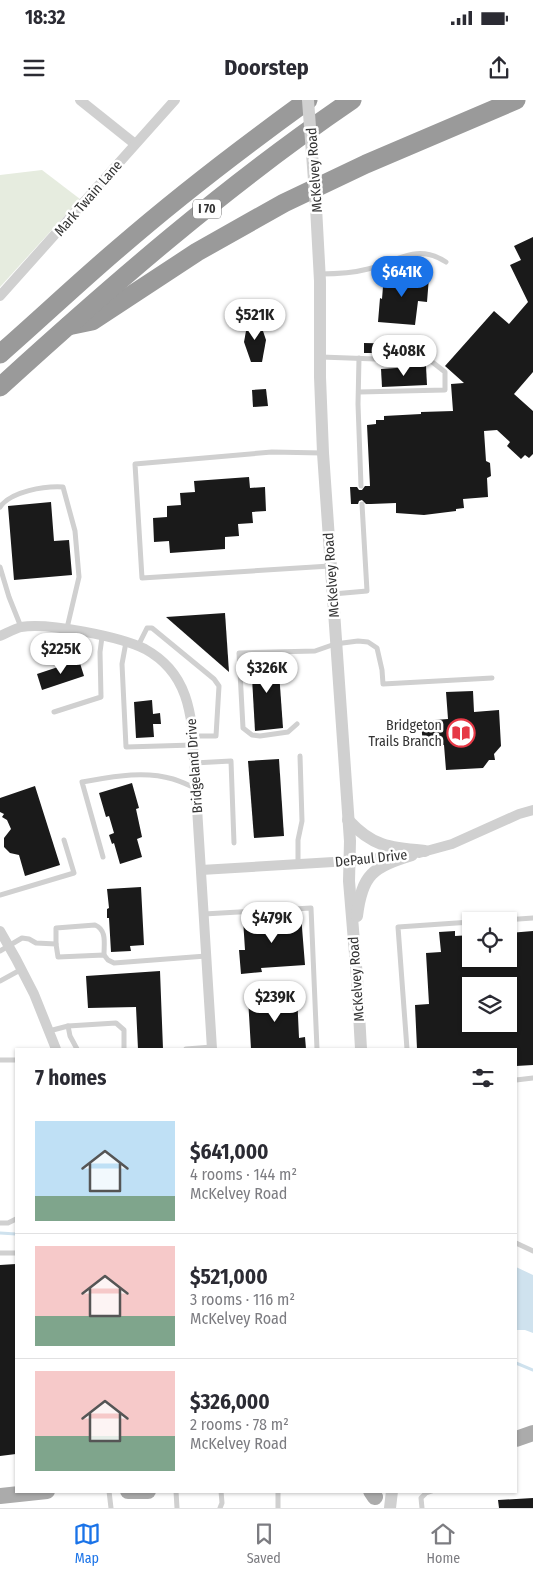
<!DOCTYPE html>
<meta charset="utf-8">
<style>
body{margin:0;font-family:"Fira Sans Condensed",sans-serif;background:#f7f7f7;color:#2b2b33;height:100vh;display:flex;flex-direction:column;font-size:19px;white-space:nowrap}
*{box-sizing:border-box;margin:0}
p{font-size:16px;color:#7c7c81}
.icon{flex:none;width:28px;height:28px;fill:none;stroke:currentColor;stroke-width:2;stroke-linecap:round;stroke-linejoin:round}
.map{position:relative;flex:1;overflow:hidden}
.drawer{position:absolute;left:15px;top:948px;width:502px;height:445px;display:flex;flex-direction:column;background:#fff;border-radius:0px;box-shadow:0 1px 4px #0004}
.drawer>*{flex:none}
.tools{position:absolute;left:462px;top:812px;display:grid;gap:10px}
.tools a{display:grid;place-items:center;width:55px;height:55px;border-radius:0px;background:#fff;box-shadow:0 1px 4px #0004;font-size:25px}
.price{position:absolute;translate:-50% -42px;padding:0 11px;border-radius:18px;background:#fff;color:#222;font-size:16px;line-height:32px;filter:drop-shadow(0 1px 2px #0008)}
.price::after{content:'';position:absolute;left:50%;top:30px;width:15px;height:11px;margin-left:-8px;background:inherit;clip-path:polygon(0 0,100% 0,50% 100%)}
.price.active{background:#1a73e8;color:#fff}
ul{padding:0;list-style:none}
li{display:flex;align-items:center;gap:15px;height:125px;padding:0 20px}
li+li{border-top:1px solid #e1e1e2}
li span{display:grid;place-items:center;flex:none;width:140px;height:100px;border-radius:0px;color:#555}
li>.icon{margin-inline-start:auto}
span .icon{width:60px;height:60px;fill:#fffc;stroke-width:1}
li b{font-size:21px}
h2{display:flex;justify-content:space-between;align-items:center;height:60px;padding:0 20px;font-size:21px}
.status{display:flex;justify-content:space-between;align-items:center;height:35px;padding:0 25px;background:#fff;direction:ltr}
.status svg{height:14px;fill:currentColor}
header{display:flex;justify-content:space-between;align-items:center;height:65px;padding:0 20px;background:#fff;font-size:22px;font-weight:700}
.tab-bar{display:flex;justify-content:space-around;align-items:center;height:70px;border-top:1px solid #e1e1e2;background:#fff;font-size:14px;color:#7c7c81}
.tab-bar a{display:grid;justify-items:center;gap:2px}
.tab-bar .active{color:#1a73e8}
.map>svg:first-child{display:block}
.green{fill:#e6ecdf}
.water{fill:#cfe2ee}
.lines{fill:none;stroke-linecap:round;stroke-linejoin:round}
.stream{stroke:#cfe2ee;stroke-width:3}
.building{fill:#1a1a1a;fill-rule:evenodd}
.service{stroke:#d0d0d0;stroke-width:5}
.minor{stroke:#d0d0d0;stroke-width:10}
.tertiary{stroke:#d0d0d0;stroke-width:12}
.primary{stroke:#ababab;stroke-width:16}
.motorway{stroke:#9a9a9a;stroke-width:19}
.tertiary-bridge{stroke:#d0d0d0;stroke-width:12}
.labels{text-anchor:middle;stroke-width:5;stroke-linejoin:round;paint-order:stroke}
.shield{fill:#fff;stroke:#707070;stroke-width:1}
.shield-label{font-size:12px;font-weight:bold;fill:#333}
.street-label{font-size:14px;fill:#333;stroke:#fff}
.poi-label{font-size:14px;fill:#333;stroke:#fff;text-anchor:end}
</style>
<div class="status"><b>18:32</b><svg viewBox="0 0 49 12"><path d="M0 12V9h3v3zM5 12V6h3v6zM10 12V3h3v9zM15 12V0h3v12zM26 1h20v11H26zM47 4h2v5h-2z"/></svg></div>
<header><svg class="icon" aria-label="menu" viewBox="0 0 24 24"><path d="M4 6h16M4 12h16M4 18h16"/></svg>Doorstep<svg class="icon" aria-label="share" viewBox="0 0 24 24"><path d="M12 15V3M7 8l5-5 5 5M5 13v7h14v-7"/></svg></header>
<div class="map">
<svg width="533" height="1408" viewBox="0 0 533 1408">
<rect width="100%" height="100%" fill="#fff"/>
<path class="green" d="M42,70L80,99L0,187V75Z"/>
<path class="water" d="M516,1167L533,1175V1233L525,1230H516Z"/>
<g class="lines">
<g class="stream">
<path d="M0,1133L16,1134"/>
<path d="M516,1263L533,1270"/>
</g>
</g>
<g class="building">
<path d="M533,137V272L514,294L533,311V354L529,358L525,355L521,359L507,346L510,342L497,330L484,331L486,361L490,363L491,376L487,378L488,397L463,399L464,408L456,409V411L424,415L396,413V403L371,404H366L362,400L359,401L358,404H351L350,387H357L359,390H362L365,386H370L367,325L376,324V320H384V316L421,314V312L453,311L451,284L464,283L445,266L494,211L509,224L528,202L510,165L521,160L514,146Z"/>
<path d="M392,172L423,174V177H429L427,202L418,201L415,225L378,222L380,198L382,199L384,174L392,175Z"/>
<path d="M259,219L266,240L262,262H251L244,242L248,220Z"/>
<path d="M364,243L409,244V253H364Z"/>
<path d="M426,266L427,285L382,287L381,269Z"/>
<path d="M266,289L268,306L253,307L252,290Z"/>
<path d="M249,377L250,388L265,387L266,411L252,412L253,423L238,424L239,436L225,437V449L170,453L169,441L154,442L153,418L167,417V406L181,405L180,393L195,392L194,381Z"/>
<path d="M51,402L54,441L69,440L72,475L14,480L8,406Z"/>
<path d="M225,513L229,572L166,517Z"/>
<path d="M278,558L283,628L255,631L251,560Z"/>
<path d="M79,560L84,576L42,590L37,574Z"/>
<path d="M473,591L474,612L499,610L501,646L494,654L495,660H489L483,668L446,670L444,645L423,646L421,621L448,619L446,592Z"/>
<path d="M152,600L153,614L160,613L161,624H153L154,637L136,638L134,602Z"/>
<path d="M279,659L284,736L254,738L248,661Z"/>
<path d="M132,683L139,708L136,709L142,737L137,739L142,757L120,764L114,743L112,744L109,735L114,733L109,716L106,717L99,693Z"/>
<path d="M35,686L60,765L25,776L19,755L10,753L4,747V738L11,729L7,720L2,717L4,714L0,712V698Z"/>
<path d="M141,787L144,845L130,846L131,851L111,852L109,818H107V809L109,808L107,789Z"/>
<path d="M301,815L305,865L261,868L262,872L241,874L239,850H245L243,819Z"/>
<path d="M455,831V836L471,835V859H509V833L533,831V965L516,966V949H417L415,905L429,904L426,853L441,852L439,832ZM471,886H509V924H471Z"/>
<path d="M160,871L163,949H138L136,907L88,908L86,876Z"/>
<path d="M297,894L299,938L305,937L306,949H251L248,898Z"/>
<path d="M16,1164V1354L0,1356V1165Z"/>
<path d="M533,1398V1408H499L498,1400Z"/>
</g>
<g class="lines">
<g class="service">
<path d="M320,174C336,174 353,173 368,169C397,161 417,143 446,162"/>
<path d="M321,257L431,261L445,272V290L359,292"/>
<path d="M359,258L358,304L361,386"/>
<path d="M322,353L272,352L135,364L142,478L330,466"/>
<path d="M0,407C11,391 45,386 63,387L75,431L79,477L67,528"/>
<path d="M0,467L9,497L21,527"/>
<path d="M333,494L367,491L362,404"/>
<path d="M126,542L122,564L126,647L193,645"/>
<path d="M138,546L147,528H152L214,579L219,586L216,636H193"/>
<path d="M54,612L101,597L100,552L102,537"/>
<path d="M297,624L288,632L260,636L252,635L243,628L239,553L315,551L335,544L358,541L368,542L377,548L382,570L383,584L492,578"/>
<path d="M194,663L231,661L234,743"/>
<path d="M103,757L82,682C111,677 143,670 173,679C180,681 188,685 195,688"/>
<path d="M298,764V740L302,721L300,656"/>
<path d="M0,795L74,773L64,740"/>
<path d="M204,814L311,808L317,949"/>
<path d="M489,821L533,818"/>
<path d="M56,844V828L95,825C107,830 104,843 104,855"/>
<path d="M0,851L22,838L29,839L36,843L56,844L58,857L104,855L108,860L114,863L206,856"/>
<path d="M0,881L22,869"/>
<path d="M68,926L116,923L124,930V949"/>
<path d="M49,931L68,926L70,936L77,949"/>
<path d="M186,949L212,947"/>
<path d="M407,949L398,827L471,822"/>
<path d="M0,960H16"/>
<path d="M516,980L533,978"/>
<path d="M0,1123H8L16,1119"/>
<path d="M516,1143L533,1151"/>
<path d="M0,1153H16"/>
<path d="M109,1391L111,1408"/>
<path d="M176,1391L177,1408"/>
<path d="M278,1391V1408"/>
<path d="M220,1408L222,1403L221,1391"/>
<path d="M422,1408L421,1398L426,1393L432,1391"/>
</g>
<g class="minor">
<path d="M80,0L135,44"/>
<path d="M0,196L175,0"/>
<path d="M0,536C7,533 14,529 21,527C48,522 121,537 145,549C154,554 162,560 169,568C184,585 189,605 192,627L212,949"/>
<path d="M419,753L452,744L519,714L533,710"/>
<path d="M201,770L350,761L399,756"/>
<path d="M0,831L16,859L34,894L56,949"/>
</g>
<g class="tertiary">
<path d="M316,107L320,181V277L323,353L350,741L349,781L357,878L361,949"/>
<path d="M348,720C373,747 390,748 425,751"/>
<path d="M357,816C362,774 373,767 412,755"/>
<path d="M390,1408L392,1391"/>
</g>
<g class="primary">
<path d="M516,1339L533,1333"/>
<path d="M128,1391H148"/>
<path d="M371,1391L375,1397"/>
<path d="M0,1396L47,1391"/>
</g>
<g class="motorway">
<path d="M68,226L92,221L197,152L284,103L366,64L516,0"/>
<path d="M0,254C40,219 79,182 119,148C180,95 243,47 308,0"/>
<path d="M0,287C112,185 227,85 352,0"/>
</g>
<path class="tertiary-bridge" d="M308,0L316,107"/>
</g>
<defs>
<g id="library-ring" transform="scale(1.4375)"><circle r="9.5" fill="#fff" stroke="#e63946" stroke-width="1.5"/><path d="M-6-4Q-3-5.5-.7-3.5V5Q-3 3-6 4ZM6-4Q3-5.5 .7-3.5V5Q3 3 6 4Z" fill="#e63946"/></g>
</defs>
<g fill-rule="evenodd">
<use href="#library-ring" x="461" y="633"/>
</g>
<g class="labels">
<rect class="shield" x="193" y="99.5" width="28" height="19" rx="4"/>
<g class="shield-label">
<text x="207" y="113">I 70</text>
</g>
<g class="street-label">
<text transform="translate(314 70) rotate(-94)" y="5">McKelvey Road</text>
<text transform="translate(88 98) rotate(-49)" y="5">Mark Twain Lane</text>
<text transform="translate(331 475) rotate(-94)" y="5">McKelvey Road</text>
<text transform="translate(194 666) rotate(-94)" y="5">Bridgeland Drive</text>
<text transform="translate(371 758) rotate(-6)" y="5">DePaul Drive</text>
<text transform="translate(356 879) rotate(-94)" y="5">McKelvey Road</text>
</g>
<g class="poi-label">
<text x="442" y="630">Bridgeton<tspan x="442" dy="16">Trails Branch</tspan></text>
</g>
</g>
</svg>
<div class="tools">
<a><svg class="icon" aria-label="locate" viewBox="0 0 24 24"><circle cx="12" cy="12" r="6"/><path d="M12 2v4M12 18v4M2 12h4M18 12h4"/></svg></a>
<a><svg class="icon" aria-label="layers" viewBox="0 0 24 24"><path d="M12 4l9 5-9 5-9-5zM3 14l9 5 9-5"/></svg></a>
</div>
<b class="price active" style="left:402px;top:198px">$641K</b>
<b class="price" style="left:255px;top:241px">$521K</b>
<b class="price" style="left:404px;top:277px">$408K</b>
<b class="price" style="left:61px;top:575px">$225K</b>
<b class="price" style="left:267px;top:594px">$326K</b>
<b class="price" style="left:272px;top:844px">$479K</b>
<b class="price" style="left:275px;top:923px">$239K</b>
<section class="drawer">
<h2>7 homes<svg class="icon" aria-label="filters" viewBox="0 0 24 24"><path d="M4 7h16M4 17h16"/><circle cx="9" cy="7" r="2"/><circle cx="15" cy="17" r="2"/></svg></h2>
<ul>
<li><span style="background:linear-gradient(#bfe0f5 75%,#7fa58c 0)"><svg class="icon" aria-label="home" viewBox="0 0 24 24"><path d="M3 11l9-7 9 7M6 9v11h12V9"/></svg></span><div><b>$641,000</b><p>4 rooms · 144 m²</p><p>McKelvey Road</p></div></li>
<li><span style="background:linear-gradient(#f6c9c9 70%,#7fa58c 0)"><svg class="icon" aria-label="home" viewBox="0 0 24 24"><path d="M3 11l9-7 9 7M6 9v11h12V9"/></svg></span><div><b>$521,000</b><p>3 rooms · 116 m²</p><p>McKelvey Road</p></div></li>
<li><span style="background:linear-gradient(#f6c9c9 65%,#7fa58c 0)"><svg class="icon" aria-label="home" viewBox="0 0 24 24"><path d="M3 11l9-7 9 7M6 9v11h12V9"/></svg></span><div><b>$326,000</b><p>2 rooms · 78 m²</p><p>McKelvey Road</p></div></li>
</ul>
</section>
</div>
<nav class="tab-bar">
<a class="active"><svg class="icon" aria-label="map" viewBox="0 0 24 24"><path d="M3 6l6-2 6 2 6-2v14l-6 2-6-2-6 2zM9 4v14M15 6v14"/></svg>Map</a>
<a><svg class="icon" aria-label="saved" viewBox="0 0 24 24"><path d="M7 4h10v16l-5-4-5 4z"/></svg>Saved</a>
<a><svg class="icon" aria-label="home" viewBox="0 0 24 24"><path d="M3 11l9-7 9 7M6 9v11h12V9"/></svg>Home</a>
</nav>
